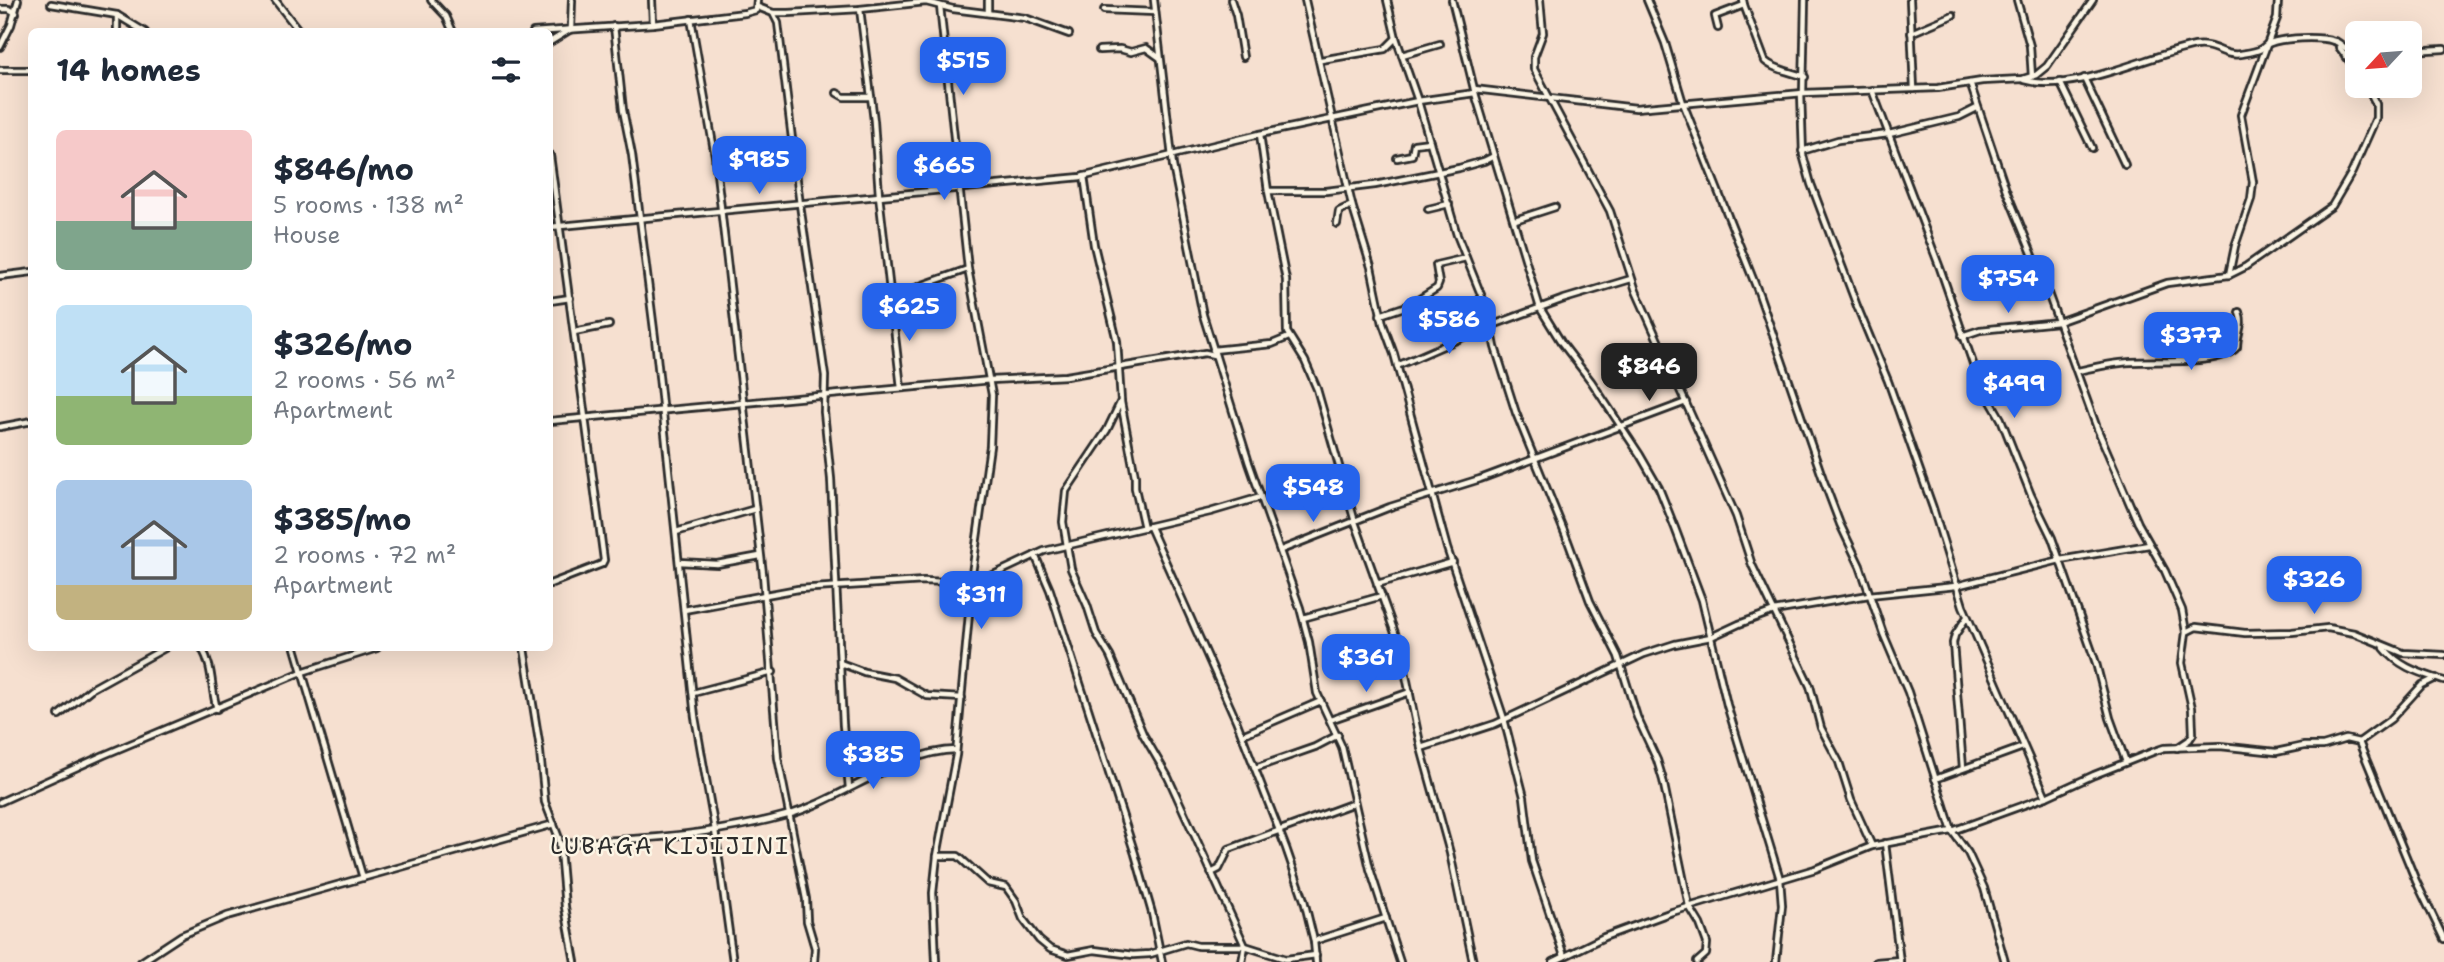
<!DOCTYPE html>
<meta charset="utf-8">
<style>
body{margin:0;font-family:"Shantell Sans",sans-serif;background:#f2f2f3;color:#1f2937;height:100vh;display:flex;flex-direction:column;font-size:26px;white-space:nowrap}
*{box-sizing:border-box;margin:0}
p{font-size:23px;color:#747a83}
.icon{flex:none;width:38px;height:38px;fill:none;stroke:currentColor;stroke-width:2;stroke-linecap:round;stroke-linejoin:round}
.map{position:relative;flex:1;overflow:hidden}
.drawer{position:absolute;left:28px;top:28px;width:525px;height:623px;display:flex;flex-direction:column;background:#fff;border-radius:10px;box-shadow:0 7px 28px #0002}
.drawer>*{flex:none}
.needle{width:46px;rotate:244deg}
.fabs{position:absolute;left:2345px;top:21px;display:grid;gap:14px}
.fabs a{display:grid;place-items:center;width:77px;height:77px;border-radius:10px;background:#fff;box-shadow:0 7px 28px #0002;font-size:35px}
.price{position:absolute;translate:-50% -60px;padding:0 16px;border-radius:14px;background:#2563eb;color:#fff;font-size:23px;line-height:46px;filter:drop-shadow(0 2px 4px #0008)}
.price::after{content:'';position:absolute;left:50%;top:42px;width:21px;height:16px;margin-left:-10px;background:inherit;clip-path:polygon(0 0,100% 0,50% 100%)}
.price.current{background:#222;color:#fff}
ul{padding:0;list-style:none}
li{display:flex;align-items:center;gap:21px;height:175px;padding:0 28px}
li span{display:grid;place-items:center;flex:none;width:196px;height:140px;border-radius:10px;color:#555}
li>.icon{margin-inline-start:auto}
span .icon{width:84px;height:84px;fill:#fffc;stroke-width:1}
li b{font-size:30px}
h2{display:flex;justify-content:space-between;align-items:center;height:84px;padding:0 28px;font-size:30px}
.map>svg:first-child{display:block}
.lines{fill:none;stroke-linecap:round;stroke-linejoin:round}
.street-casing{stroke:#2b2b2b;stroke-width:10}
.street{stroke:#fcf5e5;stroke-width:4.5}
.labels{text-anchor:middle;stroke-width:5;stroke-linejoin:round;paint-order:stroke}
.quarter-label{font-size:23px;letter-spacing:2px;fill:#2b2b2b;stroke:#fcf5e5}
</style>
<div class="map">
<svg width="2444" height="962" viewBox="0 0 2444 962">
<rect width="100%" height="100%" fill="#f6e0d0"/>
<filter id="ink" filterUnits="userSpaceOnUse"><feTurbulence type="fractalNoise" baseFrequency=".0143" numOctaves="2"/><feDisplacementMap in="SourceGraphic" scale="14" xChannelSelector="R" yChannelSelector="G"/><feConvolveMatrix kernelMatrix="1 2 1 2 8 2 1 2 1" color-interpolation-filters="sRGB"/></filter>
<g filter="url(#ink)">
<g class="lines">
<g class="street-casing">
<g id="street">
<path d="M275,0L300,32"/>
<path d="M431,0L446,16L453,32"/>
<path d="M652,0L653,24"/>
<path d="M988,0V13"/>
<path d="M1154,0L1173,166L1203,315L1249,463L1300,608L1309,642L1317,693L1342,747L1370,869L1400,962"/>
<path d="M1231,0L1236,15L1243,57"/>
<path d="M1305,0L1352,205L1371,267L1383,324L1394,354L1447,548L1504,719L1524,797L1532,861L1564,956"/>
<path d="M1387,0L1396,38L1418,101L1457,235L1488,312L1495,347L1516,413L1568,541L1590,601L1618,656L1637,717L1657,760L1663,780L1689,906L1700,924L1707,943L1706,954L1697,962"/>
<path d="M1452,0L1475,93L1540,308L1561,342L1591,381L1640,455L1659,488L1675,528L1702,600L1727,705L1780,879L1782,905L1776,962"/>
<path d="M1540,0L1543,33L1534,57V69L1610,211L1636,291L1736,516L1752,565L1810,686L1821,728L1839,762L1851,800L1872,846"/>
<path d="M1647,0L1665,43L1683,103L1759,294L1823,479L1840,524L1860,566L1883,633L1908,692L1952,831L1968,853L1984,888L2005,962"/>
<path d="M1910,0L1914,89"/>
<path d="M2017,0L2030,46L2032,77"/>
<path d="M51,4L117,15L145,32"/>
<path d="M1744,5L1765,61C1775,70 1792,72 1805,77"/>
<path d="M940,6L968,269L992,395L990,446L970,588"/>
<path d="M758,7L773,13H789L860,9L926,2L953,9L1025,18L1069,34"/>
<path d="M0,9H9L16,13"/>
<path d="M860,9L874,121L879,195L901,388"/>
<path d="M1104,10L1155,12"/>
<path d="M773,13L778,23L800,205L825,376L824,412L831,479L843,725L849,788"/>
<path d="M691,19L715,156L763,574L778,758L806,899L807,921L815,948L814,962"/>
<path d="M614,26L623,110L632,155L655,338L695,717L715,830L733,962"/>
<path d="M1718,28L1715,16L1744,5L1743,0"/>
<path d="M117,32V15"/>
<path d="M533,32L653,24L745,13L756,10L757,0"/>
<path d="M1911,33L1953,15"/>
<path d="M550,42L571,29L572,0"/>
<path d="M0,47L11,25L18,0"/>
<path d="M2339,47L2357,71"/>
<path d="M1099,50L1120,49L1131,52L1146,48L1160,58"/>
<path d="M2410,51L2444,49"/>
<path d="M1402,55L1440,44"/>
<path d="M1321,60L1385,49L1396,38"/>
<path d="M0,70H32"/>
<path d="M2084,78L2125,165"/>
<path d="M2024,80C2075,94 2145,56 2195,46C2215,43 2223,57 2241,54C2247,53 2256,52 2261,49C2267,45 2264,45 2270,43C2284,38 2319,36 2334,41C2339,42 2342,46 2347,49H2357"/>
<path d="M2060,82L2092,148"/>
<path d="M1970,83L2006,190L2045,285L2097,428L2138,523L2165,571L2182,610L2186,632L2182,663L2192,708L2193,734L2189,740L2177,748"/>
<path d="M1474,89L1636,108L1803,93L1938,88L1982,81L2023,79L2036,75L2047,66L2093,0"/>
<path d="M1872,90L1940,268L1979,381L2001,419L2031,495L2052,538L2096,663L2110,718L2126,762"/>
<path d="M837,93L844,97H871"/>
<path d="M1801,93L1803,155L1811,184L1857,306L1888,381L1933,508L1963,606L2046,797"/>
<path d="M1803,93L1805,0"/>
<path d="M1260,134L1268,191"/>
<path d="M1802,151L1838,140L1889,134L1959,117L1977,108"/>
<path d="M550,155L604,560L602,564L550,584"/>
<path d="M1397,158L1412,155L1414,144L1430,142"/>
<path d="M1084,176L1094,245L1117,341L1121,401L1107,430L1066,491L1063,522L1071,569L1087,605L1096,633L1110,656L1143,734L1168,777L1245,946L1242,962"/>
<path d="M1428,209L1449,204"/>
<path d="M1515,220L1555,207"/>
<path d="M1337,224L1339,211L1352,205"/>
<path d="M550,227L1081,177L1260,134L1418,101L1475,93"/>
<path d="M2229,275L2235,246L2251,199L2253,182L2241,115L2277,18L2278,0"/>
<path d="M0,276L32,272"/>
<path d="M892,300L920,286L968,269"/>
<path d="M550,301L570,298"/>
<path d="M1380,315L1410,305L1437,288L1439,283L1436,265L1466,258"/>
<path d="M574,332L609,325"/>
<path d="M1962,336L1980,330L2058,322L2167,283L2229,275L2245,267L2332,206L2352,172L2376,118V104L2367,86"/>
<path d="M1213,350L1272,344L1289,337"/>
<path d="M1397,366L1482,329L1561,300L1631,279"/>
<path d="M2078,371C2095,367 2113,363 2131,362C2157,360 2221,366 2237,347C2237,333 2244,325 2239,312"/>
<path d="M1121,402L1135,476V488L1144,528"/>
<path d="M550,421L991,380L1066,376L1205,353L1214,355"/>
<path d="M0,427L32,421"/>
<path d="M1150,527L1236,720L1286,848L1304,900L1314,941L1316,962"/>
<path d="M676,532L755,509"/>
<path d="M1281,550L1390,507L1480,479L1686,402"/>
<path d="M1035,555L1050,590L1135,854L1152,913L1162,962"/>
<path d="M679,562L717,564L760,556"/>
<path d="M1377,584L1453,562"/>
<path d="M684,610L798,589L924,581L970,583"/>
<path d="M1303,618L1382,596"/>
<path d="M2186,632L2196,627L2245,633L2292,632L2328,628L2354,633L2403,653L2444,655"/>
<path d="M202,648C214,670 210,685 217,709"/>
<path d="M295,648L363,878"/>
<path d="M524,648L539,742L545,802L559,838L565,907L575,962"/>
<path d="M2384,648C2400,668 2421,673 2444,681"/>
<path d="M840,663L864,672L895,678L927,696L962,698"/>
<path d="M693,693L773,672"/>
<path d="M59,715L91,689L165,648"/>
<path d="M1330,720L1410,692"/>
<path d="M1242,735L1321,701"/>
<path d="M2359,742L2391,719L2422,685L2436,678"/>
<path d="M1421,748L1495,724L1644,654L1675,644L1711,637L1739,624L1774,611L1869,595L1956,586L2060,560L2149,545"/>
<path d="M1255,768L1315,747L1338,735"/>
<path d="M1963,768L1953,643L1955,635L1967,617"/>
<path d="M1935,779L2023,747"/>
<path d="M0,802L104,755L302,672L377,648"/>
<path d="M1885,843L1900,962"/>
<path d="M560,845C580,842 599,841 619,840C675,837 733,830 787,815C839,801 903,750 956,750"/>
<path d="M937,856H958L988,883L1006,887L1016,901L1023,919L1039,940L1050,949L1068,955L1094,950L1133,955L1150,954L1186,943L1198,946H1245L1286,959L1316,955"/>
<path d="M1211,873L1219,869L1229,849L1354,803"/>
<path d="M1314,941L1386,918"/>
<path d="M141,962L182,935L227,916L554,824"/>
<path d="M936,962L933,893L937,856L956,755L971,592L974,584L1044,551L1210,512L1261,497"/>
<path d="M1473,962L1450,853L1421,748L1400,647L1355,522L1317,389L1305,361L1287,332L1286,280L1268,191H1326L1375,185L1459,168L1484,161L1494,156"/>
<path d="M1553,962L1604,937L1672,912L1815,869L1872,846L1952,831L2046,797L2094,775L2155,751L2164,748L2220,746L2276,752L2304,746H2323L2346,739L2359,742L2416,881L2444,939"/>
<path d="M1876,962L1900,960"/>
</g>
</g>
<use href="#street" class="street"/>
</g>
</g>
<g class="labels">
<g class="quarter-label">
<text x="670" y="854">LUBAGA KIJIJINI</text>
</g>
</g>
</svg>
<div class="fabs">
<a><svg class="needle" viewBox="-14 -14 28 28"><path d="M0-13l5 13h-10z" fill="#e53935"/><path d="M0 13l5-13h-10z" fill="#747a83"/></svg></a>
</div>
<b class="price" style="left:963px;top:97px">$515</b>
<b class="price" style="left:759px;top:196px">$985</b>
<b class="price" style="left:944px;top:202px">$665</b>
<b class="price" style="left:2008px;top:315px">$754</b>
<b class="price" style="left:909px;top:343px">$625</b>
<b class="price" style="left:1449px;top:356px">$586</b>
<b class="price" style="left:2191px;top:372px">$377</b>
<b class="price current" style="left:1649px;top:403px">$846</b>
<b class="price" style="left:2014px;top:420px">$499</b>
<b class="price" style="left:1313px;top:524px">$548</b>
<b class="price" style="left:2314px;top:616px">$326</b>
<b class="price" style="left:981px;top:631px">$311</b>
<b class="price" style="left:1366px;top:694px">$361</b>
<b class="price" style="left:873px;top:791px">$385</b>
<section class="drawer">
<h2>14 homes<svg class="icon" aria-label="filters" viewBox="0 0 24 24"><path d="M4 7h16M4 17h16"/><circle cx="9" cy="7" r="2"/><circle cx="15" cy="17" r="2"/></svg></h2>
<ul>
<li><span style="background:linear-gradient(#f6c9c9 65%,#7fa58c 0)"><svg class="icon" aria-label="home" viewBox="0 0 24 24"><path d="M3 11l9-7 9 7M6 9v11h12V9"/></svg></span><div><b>$846/mo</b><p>5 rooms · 138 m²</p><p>House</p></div></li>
<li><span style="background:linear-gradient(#bfe0f5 65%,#8fb573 0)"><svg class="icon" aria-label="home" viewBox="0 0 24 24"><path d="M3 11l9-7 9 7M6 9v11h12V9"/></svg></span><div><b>$326/mo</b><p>2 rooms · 56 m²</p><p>Apartment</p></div></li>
<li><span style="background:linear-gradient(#a9c7e8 75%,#c2b280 0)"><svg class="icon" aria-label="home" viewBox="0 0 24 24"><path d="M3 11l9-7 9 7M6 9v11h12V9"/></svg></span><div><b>$385/mo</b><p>2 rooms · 72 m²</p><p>Apartment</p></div></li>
</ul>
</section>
</div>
